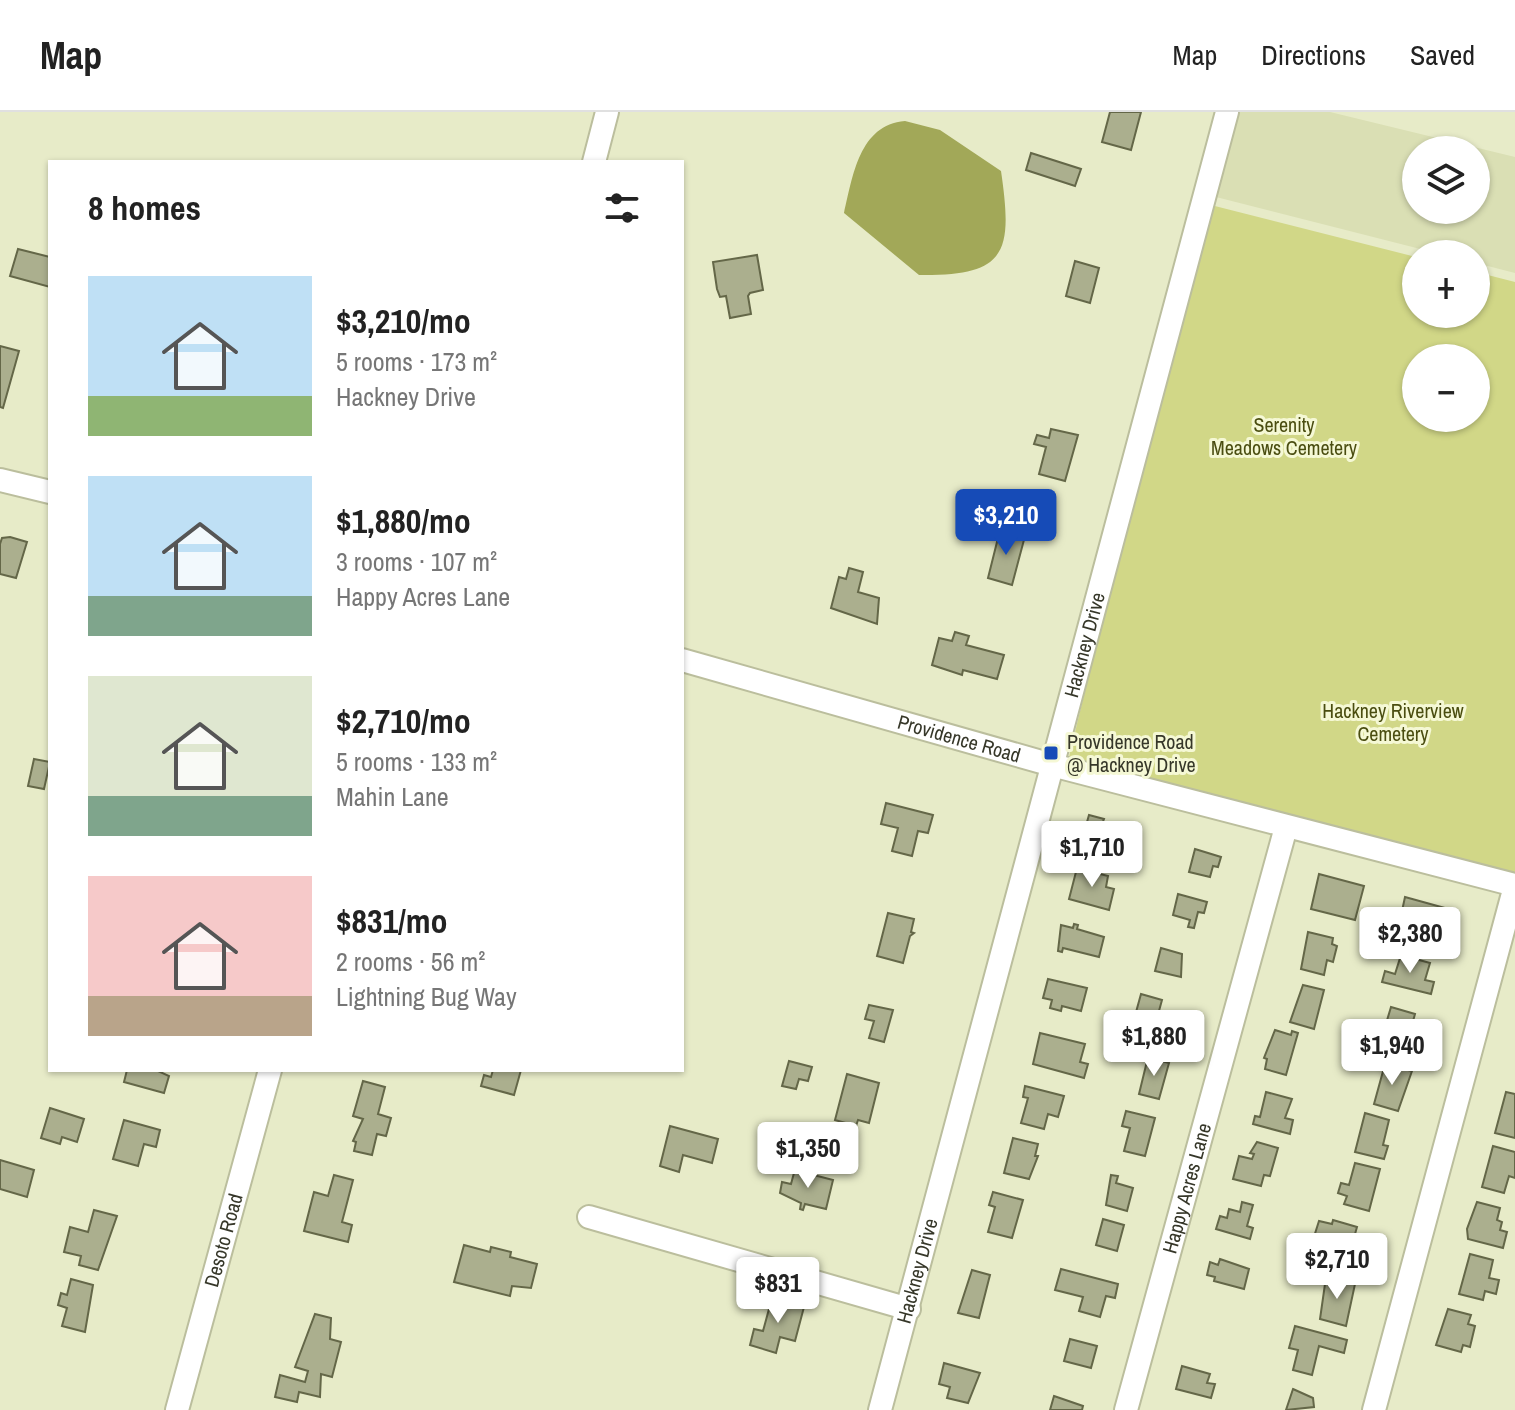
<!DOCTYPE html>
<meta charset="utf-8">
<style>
body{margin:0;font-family:"Archivo Narrow",sans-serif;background:#f2f2f2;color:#222;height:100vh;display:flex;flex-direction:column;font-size:30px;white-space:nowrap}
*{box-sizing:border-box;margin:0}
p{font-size:26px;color:#767676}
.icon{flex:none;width:44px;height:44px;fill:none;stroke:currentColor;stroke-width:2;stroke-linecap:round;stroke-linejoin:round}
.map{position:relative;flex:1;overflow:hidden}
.side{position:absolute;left:48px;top:48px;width:636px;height:912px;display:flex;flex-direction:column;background:#fff;border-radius:0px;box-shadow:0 2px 6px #0004}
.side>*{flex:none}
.tools{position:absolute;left:1402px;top:24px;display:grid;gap:16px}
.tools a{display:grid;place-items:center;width:88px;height:88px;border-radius:50%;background:#fff;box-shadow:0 2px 6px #0004;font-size:40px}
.price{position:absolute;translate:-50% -68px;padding:0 18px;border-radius:8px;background:#fff;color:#222;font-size:26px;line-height:52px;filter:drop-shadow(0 2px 4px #0008)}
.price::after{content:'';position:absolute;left:50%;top:48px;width:24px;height:18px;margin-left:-12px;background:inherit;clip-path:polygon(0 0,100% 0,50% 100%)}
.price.active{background:#164bb7;color:#fff}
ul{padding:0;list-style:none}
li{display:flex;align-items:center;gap:24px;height:200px;padding:0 40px}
li span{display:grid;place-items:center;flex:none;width:224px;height:160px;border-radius:0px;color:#555}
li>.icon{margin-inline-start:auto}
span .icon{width:96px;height:96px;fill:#fffc;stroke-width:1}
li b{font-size:34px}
h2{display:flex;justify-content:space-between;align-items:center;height:96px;padding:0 40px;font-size:34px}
header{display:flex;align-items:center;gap:48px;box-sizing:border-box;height:112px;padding:0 40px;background:#fff;border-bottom:2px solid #e0e0e0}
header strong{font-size:38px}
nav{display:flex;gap:44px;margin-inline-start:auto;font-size:28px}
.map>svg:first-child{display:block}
.built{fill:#dadfb4;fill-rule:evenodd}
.green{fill:#d1d787;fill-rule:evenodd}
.water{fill:#a2a858}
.building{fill:#abaf8e;stroke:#646748;stroke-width:2}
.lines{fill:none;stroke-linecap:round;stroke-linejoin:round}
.minor-casing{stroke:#bbbe9d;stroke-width:26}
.minor{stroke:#fff;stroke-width:22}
.poi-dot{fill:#164bb7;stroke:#f5f8d5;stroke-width:3}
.labels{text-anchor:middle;stroke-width:6;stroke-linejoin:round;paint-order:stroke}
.park-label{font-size:20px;fill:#4a4d10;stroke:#f5f8d5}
.street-label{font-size:20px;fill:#363729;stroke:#f5f8d5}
.poi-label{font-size:20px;fill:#363729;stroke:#f5f8d5;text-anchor:start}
</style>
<header>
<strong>Map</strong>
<nav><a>Map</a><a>Directions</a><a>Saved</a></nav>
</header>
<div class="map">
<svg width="1515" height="1298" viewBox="0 0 1515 1298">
<rect width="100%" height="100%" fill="#e7ebc8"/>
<path class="built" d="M1239,0H1330L1515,45V161L1476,151V142H1440L1216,85ZM1416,38H1476V98H1416Z"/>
<path class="green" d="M1203,91L1416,145V202H1476V160L1515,170V765L1069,645ZM1416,246H1476V306H1416Z"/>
<path class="water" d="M905,9L940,18L1001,59C1013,141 1007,164 919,163L844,101C853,64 859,13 905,9Z"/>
<g class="building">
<path d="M1110,0H1141L1131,38L1102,30Z"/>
<path d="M1031,41L1081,57L1075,74L1026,58Z"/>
<path d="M18,137L50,145V175L10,164Z"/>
<path d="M757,143L763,178L750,181L748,184L751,202L730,206L726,184L720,185L717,177L713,150Z"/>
<path d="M1075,149L1099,156L1090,191L1066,184Z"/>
<path d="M0,234L19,239L3,296L0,295Z"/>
<path d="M1051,317L1078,323L1065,369L1039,362L1046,335L1034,332L1037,323L1049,326Z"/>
<path d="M1000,418L1025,424L1012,473L988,466Z"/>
<path d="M10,425L27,430L16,466L0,462V432L2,426Z"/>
<path d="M849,456L863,460L858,480L879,486L877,512L831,496L839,465L846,467Z"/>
<path d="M955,520L969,524L966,533L1004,543L997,567L963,558L962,563L932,553L939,526L952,529Z"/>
<path d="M34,647L50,650L44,677L28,674Z"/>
<path d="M886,691L933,703L928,721L918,719L912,744L892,739L898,716L881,712Z"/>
<path d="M1089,703L1104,707L1102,712L1126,718L1120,741L1081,731Z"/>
<path d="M1195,737L1221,745L1218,755L1213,754L1210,765L1189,760Z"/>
<path d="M1077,756L1108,764L1106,775L1114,777L1109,798L1069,787Z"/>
<path d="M1319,762L1364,774L1355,808L1311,797Z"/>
<path d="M1178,782L1207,790L1204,801L1198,800L1194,816L1188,815L1190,808L1173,803Z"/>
<path d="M1405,785L1452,798L1448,813L1440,811L1436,825L1406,817L1410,801L1402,799Z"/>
<path d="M888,801L914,807L911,820L914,821L910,824L903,851L877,844Z"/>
<path d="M1074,812L1078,813L1077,817L1104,825L1099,845L1063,836L1062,840L1058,839L1061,813L1073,816Z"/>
<path d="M1308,820L1333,826L1332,832L1337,834L1333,850L1327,848L1324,863L1301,857Z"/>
<path d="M1161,836L1182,842L1181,865L1155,859Z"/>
<path d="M1401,843L1430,851L1425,868L1434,870L1431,882L1382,870L1385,859L1395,862Z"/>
<path d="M1048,867L1087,876L1081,899L1062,894L1061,899L1050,896L1052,888L1043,886Z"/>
<path d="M1303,873L1324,878L1314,917L1290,910Z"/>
<path d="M1141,882L1162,888L1151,928L1130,922Z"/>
<path d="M869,893L893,898L884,930L869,926L874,909L865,907Z"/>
<path d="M1391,895L1415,902L1408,927L1414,929L1410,941L1380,933L1383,924L1372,921L1375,912L1385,915Z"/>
<path d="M1275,918L1291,923L1292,919L1298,921L1286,963L1265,957L1267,947L1264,946Z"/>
<path d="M1040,921L1085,932L1080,950L1088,952L1084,966L1033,952Z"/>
<path d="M1148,945L1169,951L1159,987L1139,982Z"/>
<path d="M789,949L812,955L808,969L799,967L796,977L782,974Z"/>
<path d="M1385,952L1412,959L1398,999L1374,992Z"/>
<path d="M127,958H156L169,964L164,981L124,970Z"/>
<path d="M493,958H521L514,983L481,974L484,963L491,965Z"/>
<path d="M847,962L879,971L869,1011L858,1008L856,1014L835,1008Z"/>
<path d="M363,969L385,975L378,1002L391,1006L386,1024L377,1022L372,1043L354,1039L356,1030L353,1029L363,1007L353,1004Z"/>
<path d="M1025,974L1064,984L1058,1005L1048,1002L1044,1017L1021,1011L1028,986L1023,985Z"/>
<path d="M1266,980L1292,987L1285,1006L1293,1008L1290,1022L1253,1012L1255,1004L1260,1005Z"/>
<path d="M1506,980L1515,982V1026L1495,1021Z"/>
<path d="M50,996L84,1007L77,1030L62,1025L60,1032L41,1026Z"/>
<path d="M1126,999L1155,1006L1145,1044L1124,1039L1130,1016L1122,1014Z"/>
<path d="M1365,1001L1389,1008L1383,1033L1388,1034L1384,1047L1355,1040Z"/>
<path d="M124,1008L160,1018L156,1035L144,1032L138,1054L113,1047Z"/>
<path d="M670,1014L718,1027L712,1051L683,1043L679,1060L660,1054Z"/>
<path d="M1013,1026L1038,1032L1035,1044H1038L1029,1067L1004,1061Z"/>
<path d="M1257,1030L1278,1036L1270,1064L1264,1063L1261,1074L1233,1067L1239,1044L1252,1047L1254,1042L1250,1041Z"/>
<path d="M1493,1034L1515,1040V1066L1509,1064L1504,1081L1482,1075Z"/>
<path d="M0,1048L34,1058L27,1085L0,1077Z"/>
<path d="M1355,1051L1380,1057L1369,1099L1344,1092L1347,1084L1338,1081L1341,1071L1349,1073Z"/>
<path d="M802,1060L833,1068L826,1097L805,1092L803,1098L800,1097L801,1091L780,1081L782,1070L791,1072L794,1061Z"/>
<path d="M334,1063L353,1068L342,1110L352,1113L348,1130L304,1119L314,1080L328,1084Z"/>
<path d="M1111,1063L1118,1064L1116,1071L1133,1076L1127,1099L1106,1093Z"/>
<path d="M993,1080L1023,1088L1012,1126L988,1120L995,1095L989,1093Z"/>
<path d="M1242,1090L1253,1093L1247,1114L1253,1116L1250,1127L1216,1117L1220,1104L1227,1106L1229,1097L1240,1100Z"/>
<path d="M1477,1090L1500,1096L1497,1108L1502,1110L1500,1118L1507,1120L1503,1136L1468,1127L1467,1117Z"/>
<path d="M94,1098L117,1104L98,1158L79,1153L81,1144L64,1140L70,1115L88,1120Z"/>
<path d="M1103,1107L1124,1113L1117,1139L1096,1133Z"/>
<path d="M1333,1108L1357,1115L1350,1140L1355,1142L1352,1155L1323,1147L1326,1135L1312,1131L1319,1109L1332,1112Z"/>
<path d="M464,1133L490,1140L491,1135L511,1140L510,1145L537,1152L531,1176L512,1174L510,1184L454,1170Z"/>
<path d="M1470,1142L1493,1148L1489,1166L1499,1168L1496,1182L1485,1179L1483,1188L1459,1182Z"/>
<path d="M1220,1147L1249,1157L1244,1177L1214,1169L1215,1165L1207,1163L1210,1150L1218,1153Z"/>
<path d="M1061,1157L1118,1172L1115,1186L1106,1184L1100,1205L1079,1199L1083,1185L1055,1178Z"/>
<path d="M972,1158L990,1163L979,1206L958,1201Z"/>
<path d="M1326,1165L1355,1172L1346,1214L1320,1207Z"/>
<path d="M71,1167L93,1173L85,1220L62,1214L67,1196L58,1193L61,1181L67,1183Z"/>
<path d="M772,1186L804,1195L795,1229L780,1225L776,1241L750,1233L754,1217L763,1219Z"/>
<path d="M1448,1197L1471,1203L1468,1212L1475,1214L1470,1235L1463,1233L1461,1240L1436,1233Z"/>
<path d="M315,1202L331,1206L330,1227L341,1230L332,1265L321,1262L320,1285L299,1280L297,1290L275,1285L280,1263L305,1270L308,1259L295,1255Z"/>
<path d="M1295,1214L1347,1228L1344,1241L1319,1234L1312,1263L1293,1258L1298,1238L1289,1236Z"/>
<path d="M1070,1227L1097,1234L1091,1256L1064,1249Z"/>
<path d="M944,1251L980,1261L968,1291L947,1286L950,1275L939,1272Z"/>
<path d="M1182,1254L1210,1262L1207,1271L1215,1272L1211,1286L1176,1277Z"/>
<path d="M1293,1277L1313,1286L1314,1295L1286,1298Z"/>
<path d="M1054,1284L1083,1294L1082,1298H1050Z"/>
</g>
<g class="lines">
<g class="minor-casing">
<g id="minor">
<path d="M594,50L607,0"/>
<path d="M0,368L50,380"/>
<path id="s1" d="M682,548L1052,653L1515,773"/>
<path d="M589,1105L909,1197"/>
<path id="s2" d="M177,1298L270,958"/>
<path id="s3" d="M880,1298L1227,0"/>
<path id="s4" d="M1126,1298L1286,715"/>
<path d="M1374,1298L1515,774"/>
</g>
</g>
<use href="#minor" class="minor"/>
</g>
<rect class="poi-dot" x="1043" y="633" width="16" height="16" rx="4"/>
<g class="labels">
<g class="park-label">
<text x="1284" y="320">Serenity<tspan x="1284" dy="23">Meadows Cemetery</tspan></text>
<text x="1393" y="606">Hackney Riverview<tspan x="1393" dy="23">Cemetery</tspan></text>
</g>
<g class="street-label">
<text dy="7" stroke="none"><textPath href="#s3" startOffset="792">Hackney Drive</textPath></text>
<text dy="7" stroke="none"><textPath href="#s1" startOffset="288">Providence Road</textPath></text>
<text dy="7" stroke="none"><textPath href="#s4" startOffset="230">Happy Acres Lane</textPath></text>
<text dy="7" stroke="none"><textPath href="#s2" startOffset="176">Desoto Road</textPath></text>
<text dy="7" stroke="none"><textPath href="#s3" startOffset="144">Hackney Drive</textPath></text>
</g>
<g class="poi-label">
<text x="1067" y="637">Providence Road<tspan x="1067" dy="23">@ Hackney Drive</tspan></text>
</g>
</g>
</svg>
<div class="tools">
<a><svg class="icon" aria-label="layers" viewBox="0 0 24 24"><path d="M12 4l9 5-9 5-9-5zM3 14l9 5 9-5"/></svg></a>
<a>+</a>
<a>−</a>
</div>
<b class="price active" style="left:1006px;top:445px">$3,210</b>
<b class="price" style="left:1092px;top:777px">$1,710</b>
<b class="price" style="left:1410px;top:863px">$2,380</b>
<b class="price" style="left:1154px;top:966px">$1,880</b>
<b class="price" style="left:1392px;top:975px">$1,940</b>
<b class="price" style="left:808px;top:1078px">$1,350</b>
<b class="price" style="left:1337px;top:1189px">$2,710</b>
<b class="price" style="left:778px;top:1213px">$831</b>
<section class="side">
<h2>8 homes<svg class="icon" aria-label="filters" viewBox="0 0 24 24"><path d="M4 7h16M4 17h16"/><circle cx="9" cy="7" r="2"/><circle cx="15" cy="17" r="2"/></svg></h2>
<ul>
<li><span style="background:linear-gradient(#bfe0f5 75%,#8fb573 0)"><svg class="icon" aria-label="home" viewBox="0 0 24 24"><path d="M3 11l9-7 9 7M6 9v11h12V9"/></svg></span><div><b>$3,210/mo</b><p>5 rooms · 173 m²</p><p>Hackney Drive</p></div></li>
<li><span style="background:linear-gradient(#bfe0f5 75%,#7fa58c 0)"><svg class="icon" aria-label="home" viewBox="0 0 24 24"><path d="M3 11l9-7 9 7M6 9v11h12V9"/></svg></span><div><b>$1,880/mo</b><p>3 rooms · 107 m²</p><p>Happy Acres Lane</p></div></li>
<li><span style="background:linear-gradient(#dfe7d0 75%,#7fa58c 0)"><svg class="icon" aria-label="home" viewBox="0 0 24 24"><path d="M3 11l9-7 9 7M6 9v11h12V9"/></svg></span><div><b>$2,710/mo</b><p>5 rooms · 133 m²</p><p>Mahin Lane</p></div></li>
<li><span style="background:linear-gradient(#f6c9c9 75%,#b9a48a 0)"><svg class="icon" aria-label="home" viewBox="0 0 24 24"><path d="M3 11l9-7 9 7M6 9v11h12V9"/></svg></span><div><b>$831/mo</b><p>2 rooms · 56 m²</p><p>Lightning Bug Way</p></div></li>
</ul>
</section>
</div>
